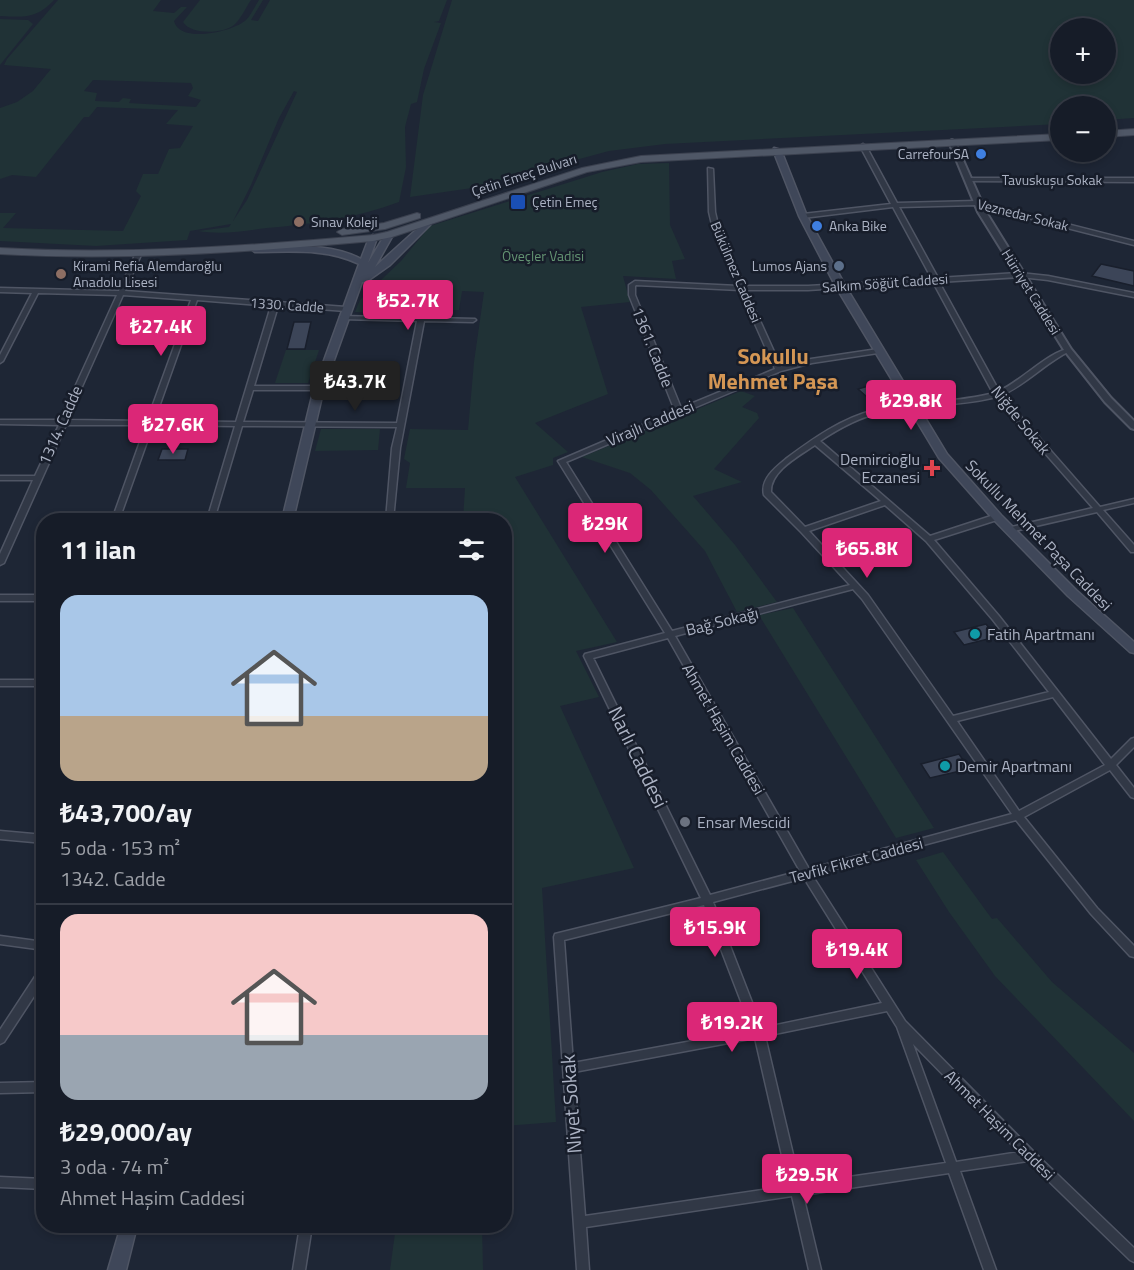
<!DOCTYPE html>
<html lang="tr">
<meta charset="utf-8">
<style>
body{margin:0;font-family:"Titillium Web",sans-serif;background:#1f2530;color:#f1f3f6;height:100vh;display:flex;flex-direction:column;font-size:22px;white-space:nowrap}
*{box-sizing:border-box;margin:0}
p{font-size:20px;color:#9ea1a8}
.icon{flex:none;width:33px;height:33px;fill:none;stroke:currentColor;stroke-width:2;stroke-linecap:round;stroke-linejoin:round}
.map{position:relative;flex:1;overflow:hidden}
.drawer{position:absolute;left:36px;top:513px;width:476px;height:720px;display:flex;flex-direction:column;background:#161c28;border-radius:24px;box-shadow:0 3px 9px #0003,0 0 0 2px #353a45}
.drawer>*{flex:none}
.buttons{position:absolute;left:1050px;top:18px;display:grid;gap:12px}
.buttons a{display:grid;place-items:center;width:66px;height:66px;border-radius:50%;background:#161c28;box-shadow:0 3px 9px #0003,0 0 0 2px #353a45;font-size:30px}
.price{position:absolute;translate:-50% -51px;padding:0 14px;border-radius:6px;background:#db2777;color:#fff;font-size:20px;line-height:39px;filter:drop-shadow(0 2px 3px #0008)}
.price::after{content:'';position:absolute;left:50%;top:36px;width:18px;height:14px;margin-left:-9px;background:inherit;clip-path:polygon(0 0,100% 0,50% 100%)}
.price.active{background:#222;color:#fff}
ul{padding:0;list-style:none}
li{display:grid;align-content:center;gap:12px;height:318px;padding:0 24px}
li+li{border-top:2px solid #353a45}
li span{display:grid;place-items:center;height:186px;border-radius:18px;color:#555}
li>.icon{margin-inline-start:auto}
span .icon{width:108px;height:108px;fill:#fffc;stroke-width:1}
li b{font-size:26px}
h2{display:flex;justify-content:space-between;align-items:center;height:72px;padding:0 24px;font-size:26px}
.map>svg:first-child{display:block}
.green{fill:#203236;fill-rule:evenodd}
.building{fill:#3c4558;stroke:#191f2c;stroke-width:1.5}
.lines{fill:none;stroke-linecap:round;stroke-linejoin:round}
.minor-casing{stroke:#4f5564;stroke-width:3}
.tertiary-casing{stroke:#4f5564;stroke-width:4}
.secondary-casing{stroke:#4f5564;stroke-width:3}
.primary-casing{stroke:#3b414f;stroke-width:2}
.minor{fill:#313846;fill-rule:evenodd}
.tertiary{fill:#313846;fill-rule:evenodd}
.secondary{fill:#3f4759;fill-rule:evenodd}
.primary{fill:#4f5766;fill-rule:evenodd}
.shop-dot{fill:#3f7fe0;stroke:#171d2a;stroke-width:2}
.transit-dot{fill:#1a4fb4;stroke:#171d2a;stroke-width:2}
.education-dot{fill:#8d6e63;stroke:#171d2a;stroke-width:2}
.service-dot{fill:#5c6f8a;stroke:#171d2a;stroke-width:2}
.health-dot{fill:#e0444e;stroke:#171d2a;stroke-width:2}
.culture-dot{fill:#0f9aa8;stroke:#171d2a;stroke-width:2}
.worship-dot{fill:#6b7280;stroke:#171d2a;stroke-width:2}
.labels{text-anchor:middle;stroke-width:5;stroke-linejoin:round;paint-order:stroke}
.far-poi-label{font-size:14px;fill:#abb2c3;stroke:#171d2a;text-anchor:start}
.far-street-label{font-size:14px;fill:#abb2c3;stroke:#171d2a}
.far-park-label{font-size:14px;fill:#639372;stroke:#171d2a}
.street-label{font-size:16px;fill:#abb2c3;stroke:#171d2a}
.poi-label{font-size:16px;fill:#abb2c3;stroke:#171d2a;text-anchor:start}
.near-street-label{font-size:20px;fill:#abb2c3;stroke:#171d2a}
.district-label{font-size:22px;font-weight:bold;fill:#d49654;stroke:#171d2a}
</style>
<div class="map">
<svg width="1134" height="1270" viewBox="0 0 1134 1270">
<rect width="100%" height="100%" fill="#1e2635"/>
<g class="green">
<path d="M0,0H54C36,19 25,17 0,16Z"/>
<path d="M58,0H161L153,11L174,13L181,7H187L174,21C179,44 233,32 246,20C251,15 255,6 259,0H263L251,20L258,21L270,0H447L439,21L434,22L441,23L424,69L417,102L411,104L405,127L406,167L399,202C357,218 312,224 267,228C244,231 222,235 198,231L229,227L231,224L190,231L187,240L96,246L0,241V213H16L3,228L123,231L141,196L136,191L143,174H158L169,149L180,148L193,126L166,124L178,110L97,107L89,117H84L36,177L12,175L0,179V108L17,102L33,91L51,69L4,65L7,59ZM93,80L191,83L193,88L188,96L201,100L196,107L129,103L131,99L123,98L119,102L95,101L97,93L84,91ZM294,91L297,92L247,200L233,221L251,185L279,118Z"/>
<path d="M200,0H251C246,7 241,19 234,25C223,34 191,35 183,22Z"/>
<path d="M452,0H1134V118L1106,120V106H1060V124L665,144L609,151L472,188L410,197L423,95ZM1060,28H1106V74H1060Z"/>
<path d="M0,19L28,20L33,24L0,65Z"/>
<path d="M669,163L670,225L685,259L672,261L676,279L623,276L630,302L581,307L608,394L535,423L568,452L553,458V465L515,477L617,642L576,651L599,697L560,706L634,868L542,888L556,1122L504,1126V520H463L465,488H406L410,463L404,459L410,429L468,430L474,362L484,292L462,291L459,310H449L440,315L355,312L360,300L401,261L430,226L602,172L638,164Z"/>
<path d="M286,350H319L308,383H275Z"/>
<path d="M741,391L755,396L742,407L757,413L759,418L714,469L742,482L693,496L735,545L777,602L737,612L705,551L651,490L630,473L582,457Z"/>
<path d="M321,429H380L378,450L315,451Z"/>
<path d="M793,608L934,828L896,838L759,615Z"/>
<path d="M943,852L992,919L997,918L1052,982L1134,1053V1121L995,976L949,912L916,860Z"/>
<path d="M396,1226H482L483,1270H390Z"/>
</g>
<g class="building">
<path d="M1101,264L1134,271V286L1092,276Z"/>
<path d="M294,322H311L305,349H287Z"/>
<path d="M875,384L893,399L875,404L858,389Z"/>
<path d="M162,449H188L185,460H158Z"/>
<path d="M986,624L996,637L964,645L954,632Z"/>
<path d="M959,754L969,769L930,778L921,764Z"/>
</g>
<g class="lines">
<g class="minor-casing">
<g id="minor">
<path d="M863,144L866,146L897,203L977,201L1134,241V245L977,205L899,207L938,278L1020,273L1048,276L1134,293V297L1048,280L1020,277L939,282L999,391C1020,382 1052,349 1070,349V351C1045,363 1027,384 1002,395L1100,507L1134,499V503L1103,510L1134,545V552H1131L1097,512L1010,532H1007L1006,530L1007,528L1093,508L996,397C957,407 917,404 879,413C857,418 838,429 820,441L930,536L994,515H997L1001,517L1000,519L934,540L999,616L1111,759L1131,739L1134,738V747L1116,765L1134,788V798L1131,797L1110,770L1024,817L1097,908L1134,946V957L1130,956L1091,914L1016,820L812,875L905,1021L1034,1152L1134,1248V1262L1130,1260L1028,1161L960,1171L996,1270H984L949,1173L803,1195L821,1270H809L792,1196L586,1227L589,1270H577L554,937L555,934L559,933L701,898L584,656L585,654L665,633L558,461L675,411L629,295V285L635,281L738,286L713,229L709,212L708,168L713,169L715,212L719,229L745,286H808L932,279L893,207L803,218L800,216L803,214L891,204L860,146ZM933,282L993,393C954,404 914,400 875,410C842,418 814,438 787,458C776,467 760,479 764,495L801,532L850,585L672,631L566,462L781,371L812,363L878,353L881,351L878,349L811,359L781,367L746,290H808ZM636,285L740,290L775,369L681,408L635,295V286ZM815,445L881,501L805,527L771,492C770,471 799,456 815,445ZM885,505L926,541L993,620L1049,692L953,716L868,595L809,531ZM853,589L862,599L1012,814L809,869L675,636ZM668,638L800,871L710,895L593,658ZM1053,697L1105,765L1019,811L957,721ZM804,878L882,1003L762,1028L713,902ZM704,905L752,1030L573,1063L564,940ZM887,1011L897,1027L946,1163L800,1184L765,1036ZM755,1038L789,1186L585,1216L574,1072ZM913,1044L1019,1152L956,1162Z"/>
<path d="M970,178H1134V182L968,181V179Z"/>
<path d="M138,253L141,255L125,291L346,307L349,309L346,311L278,306L254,386H319L322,388L319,390H253L243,422L397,423L417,321L343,319L340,317L341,316L475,319L476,320L473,322L424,321L400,448L393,520H386L392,448L397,427L242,426L214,520H207L235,426L153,425L119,520H112L146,425H66L4,563L0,565V554L33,480H0V476H35L59,425L0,424V420H60L117,295L38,293L3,361L0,363V355L32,293L0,292V288L119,291L135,255ZM123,295L191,300L147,421L67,420ZM197,300L271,306L236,422L154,421Z"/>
<rect x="0" y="595" width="44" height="6"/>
<rect x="0" y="680" width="44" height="6"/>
<path d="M0,831L44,835V843L0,839Z"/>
<path d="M0,936L44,942V950L0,944Z"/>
<path d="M44,968V981L4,1042L0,1044V1030L40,969Z"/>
<path d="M44,1082V1092L0,1093V1083Z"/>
<path d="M0,1177L44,1179V1189L0,1187Z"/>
<path d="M300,1226H312L305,1270H293Z"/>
</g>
</g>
<g class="tertiary-casing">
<path id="tertiary" d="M952,140L955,142L986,212L1071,349L1111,398L1134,421V429L1131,428L1105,402L1064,350L978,212L949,142Z"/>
</g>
<g class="secondary-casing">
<g id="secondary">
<path d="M774,148L781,150L807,216L846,287L947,454L1001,515L1076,590L1134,642V653L1130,652L1068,596L993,519L939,458L836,287L799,216L773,150Z"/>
<path d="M427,220L431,223L430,225L390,265L366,282H362L324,388L293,520H282L314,388L359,264C327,248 290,252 255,252L251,249L255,246C290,247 329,242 361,259L369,238L373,235L377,238L368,263L386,233H392L393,235L375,267Z"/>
<path d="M121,1226H137L126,1270H108Z"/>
</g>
</g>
<g class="primary-casing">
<g id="primary">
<path d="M1134,129V135L1106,137V131Z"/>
<path d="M1060,134V140L641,162L587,172L392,237L373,241C249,252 125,261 0,254V248C125,255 249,246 373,235L387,232L582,168L641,156Z"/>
<path d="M417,213L420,214V218L385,229L342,235L337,232L342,229L384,223Z"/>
</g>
</g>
<use href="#minor" class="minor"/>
<use href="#tertiary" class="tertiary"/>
<use href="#secondary" class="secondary"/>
<use href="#primary" class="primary"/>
</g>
<g class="shop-dot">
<circle cx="981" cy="154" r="6"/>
<circle cx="817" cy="226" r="6"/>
</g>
<rect class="transit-dot" x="510" y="194" width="16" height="16" rx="3"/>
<g class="education-dot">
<circle cx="299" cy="222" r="6"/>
<circle cx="61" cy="274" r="6"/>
</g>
<circle class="service-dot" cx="839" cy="266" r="6"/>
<path class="health-dot" d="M929 459h6v6h6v6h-6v6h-6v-6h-6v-6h6z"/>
<g class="culture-dot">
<circle cx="975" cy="634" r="6"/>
<circle cx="945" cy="766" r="6"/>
</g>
<circle class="worship-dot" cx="685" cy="822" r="6"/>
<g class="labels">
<g class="far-poi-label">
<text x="969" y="159" text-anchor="end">CarrefourSA</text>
<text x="532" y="207">Çetin Emeç</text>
<text x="311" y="227">Sınav Koleji</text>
<text x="829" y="231">Anka Bike</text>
<text x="73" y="271">Kirami Refia Alemdaroğlu<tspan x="73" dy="16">Anadolu Lisesi</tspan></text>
<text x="827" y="271" text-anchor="end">Lumos Ajans</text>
</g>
<g class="far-street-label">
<text transform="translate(524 175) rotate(-18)" y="5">Çetin Emeç Bulvarı</text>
<text x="1052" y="185">Tavuskuşu Sokak</text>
<text transform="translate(1023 215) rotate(14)" y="5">Veznedar Sokak</text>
<text transform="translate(736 272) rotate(67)" y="5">Bükülmez Caddesi</text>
<text transform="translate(885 283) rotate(-4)" y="5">Salkım Söğüt Caddesi</text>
<text transform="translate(1031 292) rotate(58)" y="5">Hürriyet Caddesi</text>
<text transform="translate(287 305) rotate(4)" y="5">1330. Cadde</text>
</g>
<g class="far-park-label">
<text x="543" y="261">Öveçler Vadisi</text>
</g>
<g class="street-label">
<text transform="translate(653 347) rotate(68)" y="6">1361. Cadde</text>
<text transform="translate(1021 420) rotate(51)" y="6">Niğde Sokak</text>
<text transform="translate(650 423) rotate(-23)" y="6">Virajlı Caddesi</text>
<text transform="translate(60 425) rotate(-66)" y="6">1314. Cadde</text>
<text transform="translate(1039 535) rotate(46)" y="6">Sokullu Mehmet Paşa Caddesi</text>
<text transform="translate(722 621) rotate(-14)" y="6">Bağ Sokağı</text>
<text transform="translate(724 729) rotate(60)" y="6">Ahmet Haşim Caddesi</text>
<text transform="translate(856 860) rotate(-15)" y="6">Tevfik Fikret Caddesi</text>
<text transform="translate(1000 1125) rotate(45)" y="6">Ahmet Haşim Caddesi</text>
</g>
<g class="poi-label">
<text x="920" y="465" text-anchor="end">Demircioğlu<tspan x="920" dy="18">Eczanesi</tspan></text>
<text x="987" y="640">Fatih Apartmanı</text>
<text x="957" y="772">Demir Apartmanı</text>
<text x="697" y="828">Ensar Mescidi</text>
</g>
<g class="near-street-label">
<text transform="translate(638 757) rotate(64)" y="7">Narlı Caddesi</text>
<text transform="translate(571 1104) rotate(-94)" y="7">Niyet Sokak</text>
</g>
<g class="district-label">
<text x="773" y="364">Sokullu<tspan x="773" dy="25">Mehmet Paşa</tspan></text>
</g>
</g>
</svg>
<div class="buttons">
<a>+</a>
<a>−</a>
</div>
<b class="price" style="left:408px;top:331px">₺52.7K</b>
<b class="price" style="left:161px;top:357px">₺27.4K</b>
<b class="price active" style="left:355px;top:412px">₺43.7K</b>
<b class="price" style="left:911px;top:431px">₺29.8K</b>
<b class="price" style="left:173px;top:455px">₺27.6K</b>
<b class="price" style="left:605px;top:554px">₺29K</b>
<b class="price" style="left:867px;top:579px">₺65.8K</b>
<b class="price" style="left:715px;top:958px">₺15.9K</b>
<b class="price" style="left:857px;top:980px">₺19.4K</b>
<b class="price" style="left:732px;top:1053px">₺19.2K</b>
<b class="price" style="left:807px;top:1205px">₺29.5K</b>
<section class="drawer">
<h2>11 ilan<svg class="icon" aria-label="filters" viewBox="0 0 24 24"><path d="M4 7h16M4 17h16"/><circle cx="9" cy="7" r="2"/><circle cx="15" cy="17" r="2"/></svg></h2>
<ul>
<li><span style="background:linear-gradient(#a9c7e8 65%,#b9a48a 0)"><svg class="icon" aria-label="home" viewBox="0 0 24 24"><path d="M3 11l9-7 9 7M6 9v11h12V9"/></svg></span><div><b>₺43,700/ay</b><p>5 oda · 153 m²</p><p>1342. Cadde</p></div></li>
<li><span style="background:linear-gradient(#f6c9c9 65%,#9aa5b1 0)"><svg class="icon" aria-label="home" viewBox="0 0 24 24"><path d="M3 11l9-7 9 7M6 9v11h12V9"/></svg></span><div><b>₺29,000/ay</b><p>3 oda · 74 m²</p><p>Ahmet Haşim Caddesi</p></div></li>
</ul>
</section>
</div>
